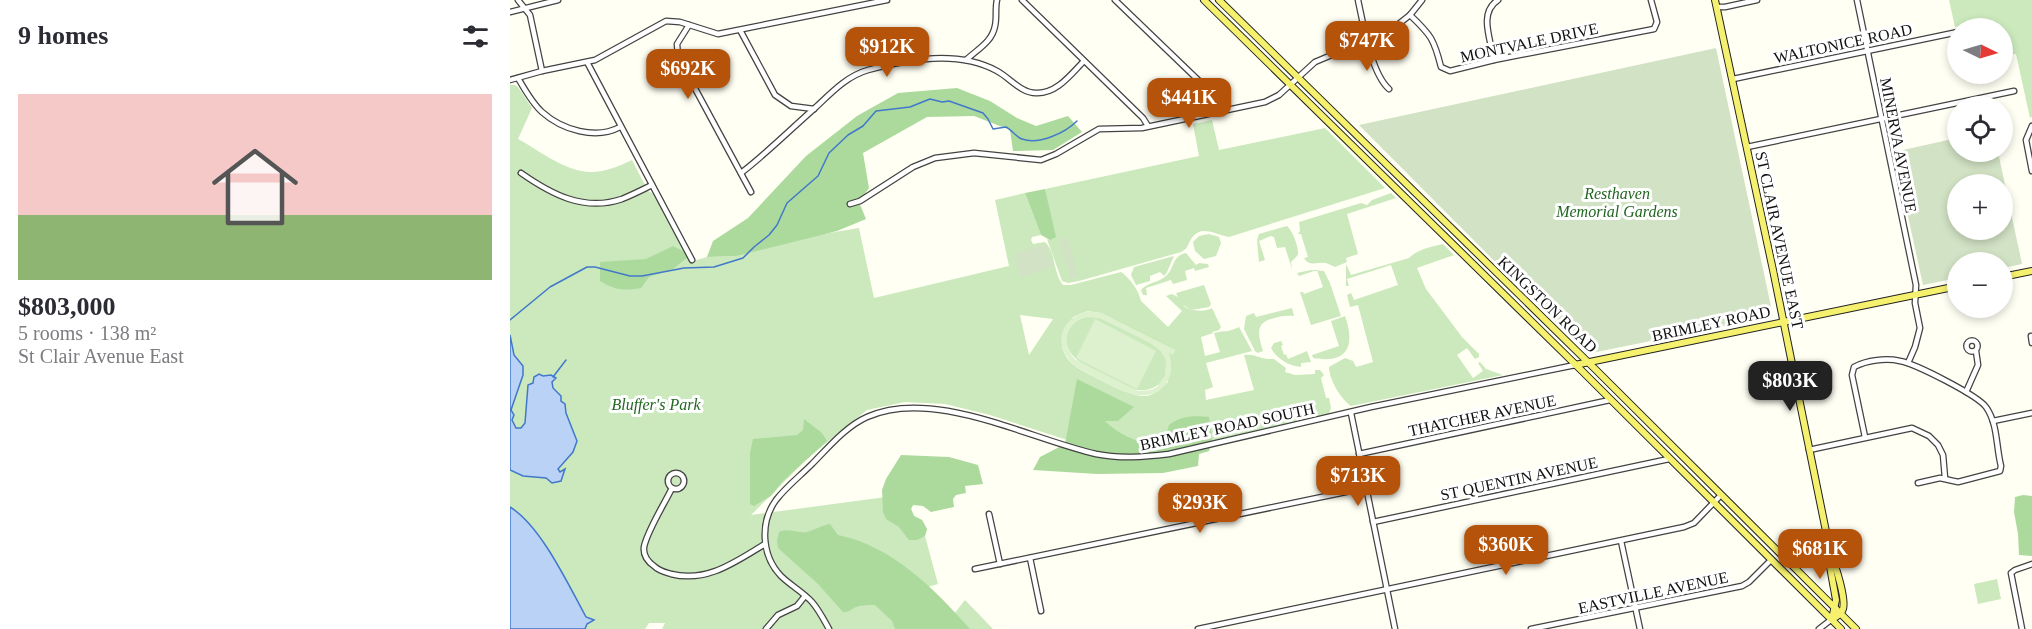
<!DOCTYPE html>
<meta charset="utf-8">
<style>
body{margin:0;font-family:Georgia,serif;background:#f2f2f3;color:#2b2b33;height:100vh;display:flex;flex-direction:column;font-size:22px;white-space:nowrap}
*{box-sizing:border-box;margin:0}
p{font-size:20px;color:#7c7c81}
.icon{flex:none;width:33px;height:33px;fill:none;stroke:currentColor;stroke-width:2;stroke-linecap:round;stroke-linejoin:round}
.map{position:relative;flex:1;overflow:hidden}
.side{display:flex;flex-direction:column;background:#fff;width:510px}
.side>*{flex:none}
.needle{width:39px;rotate:95deg}
.tools{position:absolute;left:1437px;top:18px;display:grid;gap:12px}
.tools a{display:grid;place-items:center;width:66px;height:66px;border-radius:50%;background:#fff;box-shadow:0 3px 9px #0003;font-size:30px}
.price{position:absolute;translate:-50% -51px;padding:0 14px;border-radius:12px;background:#b45309;color:#fff;font-size:20px;line-height:39px;filter:drop-shadow(0 2px 3px #0008)}
.price::after{content:'';position:absolute;left:50%;top:36px;width:18px;height:14px;margin-left:-9px;background:inherit;clip-path:polygon(0 0,100% 0,50% 100%)}
.price.current{background:#222;color:#fff}
ul{padding:0;list-style:none}
li{display:grid;align-content:center;gap:12px;height:318px;padding:0 18px}
li span{display:grid;place-items:center;height:186px;border-radius:0px;color:#555}
li>.icon{margin-inline-start:auto}
span .icon{width:108px;height:108px;fill:#fffc;stroke-width:1}
li b{font-size:26px}
h2{display:flex;justify-content:space-between;align-items:center;height:72px;padding:0 18px;font-size:26px}
main{display:flex;flex:1;min-height:0}
.map>svg:first-child{display:block}
.green{fill:#cbe9bd;fill-rule:evenodd}
.forest{fill:#acda9d}
.cemetery{fill:#d2e2c4;fill-rule:evenodd}
.pitch{fill:#def1cf;fill-rule:evenodd}
.water{fill:#b9d2f5;stroke:#4278ca;stroke-width:1.5}
.lines{fill:none;stroke-linecap:round;stroke-linejoin:round}
.stream{stroke:#4278ca;stroke-width:1.5}
.minor-casing{stroke:#434343;stroke-width:7}
.major-casing{stroke:#212121;stroke-width:8}
.minor{stroke:#fff;stroke-width:4.5}
.major{stroke:#f5f06e;stroke-width:6}
.labels{text-anchor:middle;stroke-width:6;stroke-linejoin:round;paint-order:stroke}
.street-label{font-size:16px;fill:#101010;stroke:#fff}
.park-label{font-size:16px;font-style:italic;fill:#216721;stroke:#fff}
</style>
<main>
<section class="side">
<h2>9 homes<svg class="icon" aria-label="filters" viewBox="0 0 24 24"><path d="M4 7h16M4 17h16"/><circle cx="9" cy="7" r="2"/><circle cx="15" cy="17" r="2"/></svg></h2>
<ul>
<li><span style="background:linear-gradient(#f6c9c9 65%,#8fb573 0)"><svg class="icon" aria-label="home" viewBox="0 0 24 24"><path d="M3 11l9-7 9 7M6 9v11h12V9"/></svg></span><div><b>$803,000</b><p>5 rooms · 138 m²</p><p>St Clair Avenue East</p></div></li>
</ul>
</section>
<div class="map">
<svg width="1522" height="629" viewBox="0 0 1522 629">
<rect width="100%" height="100%" fill="#fffff4"/>
<g class="green">
<path d="M1439,0H1522V117L1520,118L1506,54L1493,55L1492,28H1482L1481,22L1445,27Z"/>
<path d="M0,85H5L8,87L22,108L8,139C30,151 56,172 81,172C96,172 109,166 122,160L138,191L144,194L180,262L197,257L227,256L301,236L349,228L364,298L499,266L485,200L515,193L531,235L522,237L521,240L523,244L535,242C546,252 543,273 553,285H561L611,272C620,278 629,291 631,301L658,327L672,311L656,296L662,294L668,297L666,293L694,285L701,304L699,307L681,310L673,305C678,312 697,312 702,308L711,327L709,330L702,332L703,333L691,337L695,356L710,352L704,333C714,330 718,333 729,327L742,351L696,363L703,387L695,390L696,400L744,390L734,355C746,353 750,360 764,359L776,368L775,372L785,375L805,374V370H810L814,375L811,378L816,398H819L821,408L819,414L638,455L607,456L480,415L435,404L395,402L357,410L299,457L241,515L406,493L407,504L403,505L401,509L404,516L412,520L417,529L415,536L428,584L400,592L409,629H152L155,623H139L135,629H75L78,624L84,620L76,617C58,584 31,526 0,507ZM577,311L591,313L665,351L658,353V382C650,389 644,396 634,396C621,397 577,374 565,366C558,361 555,355 552,347L563,317ZM510,315L543,319L519,355Z"/>
<path d="M702,120L709,150L815,128L875,188L719,237C705,234 689,223 680,241C677,247 677,249 671,252L569,281L558,283L552,281L537,239L540,240L535,189L689,156L683,124Z"/>
<path d="M881,193L886,198L837,214L848,254L836,258L837,262L825,267C822,266 819,264 816,263C808,262 799,267 794,258L798,257L791,234H788L790,231L789,222L851,203L857,205L862,200Z"/>
<path d="M777,226C782,230 789,247 788,254C787,257 783,260 781,262L782,269L775,247L767,248L764,237L761,236L749,241L755,260L749,262L747,240L749,234Z"/>
<path d="M699,234L709,237L711,243L706,256L694,259L685,251L683,242L689,236Z"/>
<path d="M933,244L944,255L907,268L916,289L952,337L969,354V357L965,359L957,348L947,355L963,378L973,371L968,363L970,362L976,369L993,375L841,406C830,398 819,379 819,367L835,358L843,361L846,367L863,362L848,305L840,307L837,295L841,293L844,300L888,285L881,265L837,279L839,286H836V264L841,275L899,258C908,249 921,247 933,244Z"/>
<path d="M676,253L686,265L689,263L698,264L699,267L685,271L684,268L675,271L677,280L663,284L661,280L636,288L637,295H633L631,290C637,282 650,283 657,275C665,267 662,256 676,253Z"/>
<path d="M664,256L657,272L654,276L650,272L640,276V281L626,285L621,275L624,267Z"/>
<path d="M801,270L814,271L820,283L831,316L801,325L790,292H793L794,294L813,287L807,270L789,276L787,273Z"/>
<path d="M782,308L784,316C776,315 770,316 761,319C744,324 749,337 753,351L748,353L745,351L734,329L736,316L744,313L746,317Z"/>
<path d="M579,316L590,318C606,326 640,339 651,351C670,372 645,401 615,386C596,376 546,360 558,331C562,322 570,318 579,316Z"/>
<path d="M835,316C846,347 837,364 803,358L802,355L829,346L821,321Z"/>
<path d="M771,341L773,345L771,346L774,355L776,354L778,359L797,351L801,362L791,363V367C779,366 767,359 761,348L764,343Z"/>
<path d="M1487,579L1491,599L1468,604L1464,584Z"/>
<path d="M455,600L483,629H411L437,623Z"/>
</g>
<g class="forest">
<path d="M447,88L480,101L507,118L526,126L558,116L572,132L543,150L503,151L500,130L464,116L417,117L353,153L359,188L349,202L356,219L327,231L227,256L197,257L203,241L238,218L296,156L347,116L388,93Z"/>
<path d="M535,189L546,237L540,240L531,235L515,193Z"/>
<path d="M163,246L173,251L178,257L163,269L139,277L131,288C114,291 104,290 90,281V262L136,259Z"/>
<path d="M567,379L624,407L608,421H595C609,435 637,450 655,438L659,425C670,416 684,415 699,417L702,439L699,451L689,454L688,466L653,473L587,474L523,470L530,457L555,444Z"/>
<path d="M294,419L312,433L317,441L273,481L261,496L244,506L240,504V453L243,439L287,435L293,430Z"/>
<path d="M391,455L439,457L468,465L473,484L455,486L456,493L446,495L443,499L444,507L421,512L413,506L403,505L401,509L404,516L412,520L417,529L415,536L407,540H399L389,527L376,519L373,512L372,490L376,479Z"/>
<path d="M1513,495L1522,496V556L1509,555L1508,534L1504,512L1505,497Z"/>
<path d="M320,524L328,535C382,546 425,589 460,629H385L382,621L365,605C359,605 352,605 346,607C340,610 339,612 333,612L308,584L268,548L267,541L269,532C278,527 288,534 297,532C305,530 312,525 320,524Z"/>
</g>
<g class="cemetery">
<path d="M1206,48L1263,316L1077,354L849,125Z"/>
<path d="M1447,138L1448,152H1488L1512,264L1493,268L1492,262H1448L1447,278L1413,285L1384,152ZM1448,184H1492V230H1448Z"/>
<path d="M558,237L569,276L560,279L549,239Z"/>
<path d="M536,244L544,267L510,278L504,253Z"/>
</g>
<g class="pitch">
<path d="M577,311L591,313L665,350L663,355L659,353C662,364 663,375 655,385C633,412 588,378 565,366C543,346 548,320 577,311ZM574,317L590,318L644,345L650,350L656,360L655,375L647,387L640,390L628,391L566,360C551,345 554,326 574,317Z"/>
<path d="M585,319L646,351L627,389L566,358Z"/>
</g>
<g class="water">
<path d="M0,335L4,355L13,366V375L1,410L4,415L2,420L6,428H11L15,423L18,385L23,383L24,377L29,374L33,376L41,375L46,378L42,382L43,388L51,396V401L55,404L56,413L67,441L63,452L48,469L50,472L55,469L51,481L42,483L36,478L13,476L0,470Z"/>
<path d="M0,507C31,526 58,584 76,617L84,620L77,624L75,629H0Z"/>
</g>
<g class="lines">
<g class="stream">
<path d="M0,320L40,287L77,267H85L120,276H132L174,268L204,267L233,258L244,247L259,235L267,225L277,203L308,176L319,153L338,135L353,126L366,111L400,107L420,99L432,102L439,101L473,113L478,119L483,129L496,127C502,130 506,137 512,139C529,145 555,133 567,121"/>
<path d="M43,377L56,360"/>
</g>
<g class="minor-casing">
<g id="minor">
<path d="M8,0L20,15L32,71"/>
<path d="M512,0L633,118L638,126"/>
<path d="M605,0L710,101L716,110"/>
<path d="M848,0C853,23 861,73 879,89"/>
<path d="M1347,0L1406,285L1405,303L1410,328L1405,347L1398,363"/>
<path d="M1207,7H1215L1247,0"/>
<path d="M0,12L48,0"/>
<path d="M900,15C921,35 924,39 931,67L940,71L984,60L1144,29L1147,22L1141,0"/>
<path d="M179,25L167,44L168,57L241,192"/>
<path d="M1462,28L1470,27"/>
<path d="M230,30L265,95L281,106L304,109"/>
<path d="M456,60C468,49 482,42 485,26C487,17 485,8 487,0"/>
<path d="M984,60C981,40 968,13 988,0"/>
<path d="M77,62L182,260"/>
<path d="M8,78C15,90 22,103 32,112C52,130 86,140 110,127"/>
<path d="M1223,79L1448,32"/>
<path d="M0,80L32,71L85,60L156,21L170,22L208,34L377,0"/>
<path d="M1522,126L1516,140L1522,171"/>
<path d="M1237,147L1504,91"/>
<path d="M11,173C41,194 74,212 112,199C122,195 132,190 142,185"/>
<path d="M231,173C257,153 281,129 306,107C322,92 337,76 358,70C399,59 448,50 487,71C500,78 511,93 526,93C547,94 561,74 574,61"/>
<path d="M340,204L350,201L403,167L425,158L464,153L531,160L546,154L589,129L632,128L755,102L769,95L805,62L881,30L900,15L912,0"/>
<path d="M1521,336L1522,343"/>
<circle cx="1462" cy="346" r="5.5"/>
<path d="M1456,392L1468,365L1466,351"/>
<path d="M841,413L885,629"/>
<path d="M1483,421L1522,413"/>
<path d="M1355,437L1342,375L1344,367C1357,360 1376,358 1390,361C1406,364 1467,395 1476,407C1488,424 1486,447 1491,466L1490,471L1448,482L1430,478L1408,483"/>
<path d="M1299,450L1402,428L1419,436L1428,445L1433,455L1435,478"/>
<path d="M849,454L1100,400"/>
<circle cx="166" cy="481" r="8"/>
<path d="M162,488C155,503 137,531 134,547C133,555 137,561 144,566C149,571 154,572 161,574C197,583 225,562 255,544"/>
<path d="M479,514L490,564"/>
<path d="M863,522L1159,459"/>
<path d="M1111,541L1130,629"/>
<path d="M520,558L531,611"/>
<path d="M465,569L855,488"/>
<path d="M256,629L268,615L287,606L295,596"/>
<path d="M319,629C314,620 309,610 302,602C293,592 280,585 271,576C251,555 250,522 266,500C276,487 290,476 302,464C318,448 335,427 357,417C423,387 519,439 586,454C611,459 634,457 659,454L861,407L1065,365"/>
<path d="M688,629L1174,527L1184,523L1211,495"/>
<path d="M1021,629L1232,586L1239,582L1261,560"/>
<path d="M1309,629L1322,619"/>
<path d="M1512,629L1501,573L1505,570L1522,564"/>
</g>
</g>
<g class="major-casing">
<g id="major">
<path d="M694,0L1071,370L1331,629"/>
<path d="M709,0L1084,368L1346,629"/>
<path d="M1205,0L1263,270L1321,556L1320,567L1326,600L1322,619"/>
<path d="M1492,277L1522,271"/>
<path d="M1065,365L1448,286"/>
<path d="M1321,556C1326,566 1336,599 1333,609C1331,615 1326,617 1322,619"/>
</g>
</g>
<use href="#minor" class="minor"/>
<use href="#major" class="major"/>
</g>
<g class="labels">
<g class="street-label">
<text transform="translate(1019 42) rotate(-12)" y="6">MONTVALE DRIVE</text>
<text transform="translate(1333 43) rotate(-12)" y="6">WALTONICE ROAD</text>
<text transform="translate(1389 145) rotate(79)" y="6">MINERVA AVENUE</text>
<text transform="translate(1270 240) rotate(78)" y="6">ST CLAIR AVENUE EAST</text>
<text transform="translate(1038 304) rotate(44)" y="6">KINGSTON ROAD</text>
<text transform="translate(1201 323) rotate(-12)" y="6">BRIMLEY ROAD</text>
<text transform="translate(972 415) rotate(-12)" y="6">THATCHER AVENUE</text>
<text transform="translate(717 426) rotate(-12)" y="6">BRIMLEY ROAD SOUTH</text>
<text transform="translate(1009 478) rotate(-12)" y="6">ST QUENTIN AVENUE</text>
<text transform="translate(1143 592) rotate(-12)" y="6">EASTVILLE AVENUE</text>
</g>
<g class="park-label">
<text x="1107" y="199">Resthaven<tspan x="1107" dy="18">Memorial Gardens</tspan></text>
<text x="146" y="410">Bluffer's Park</text>
</g>
</g>
</svg>
<div class="tools">
<a><svg class="needle" viewBox="-14 -14 28 28"><path d="M0-13l5 13h-10z" fill="#e53935"/><path d="M0 13l5-13h-10z" fill="#7c7c81"/></svg></a>
<a><svg class="icon" aria-label="locate" viewBox="0 0 24 24"><circle cx="12" cy="12" r="6"/><path d="M12 2v4M12 18v4M2 12h4M18 12h4"/></svg></a>
<a>+</a>
<a>−</a>
</div>
<b class="price" style="left:857px;top:72px">$747K</b>
<b class="price" style="left:377px;top:78px">$912K</b>
<b class="price" style="left:178px;top:100px">$692K</b>
<b class="price" style="left:679px;top:129px">$441K</b>
<b class="price current" style="left:1280px;top:412px">$803K</b>
<b class="price" style="left:848px;top:507px">$713K</b>
<b class="price" style="left:690px;top:534px">$293K</b>
<b class="price" style="left:996px;top:576px">$360K</b>
<b class="price" style="left:1310px;top:580px">$681K</b>
</div>
</main>
